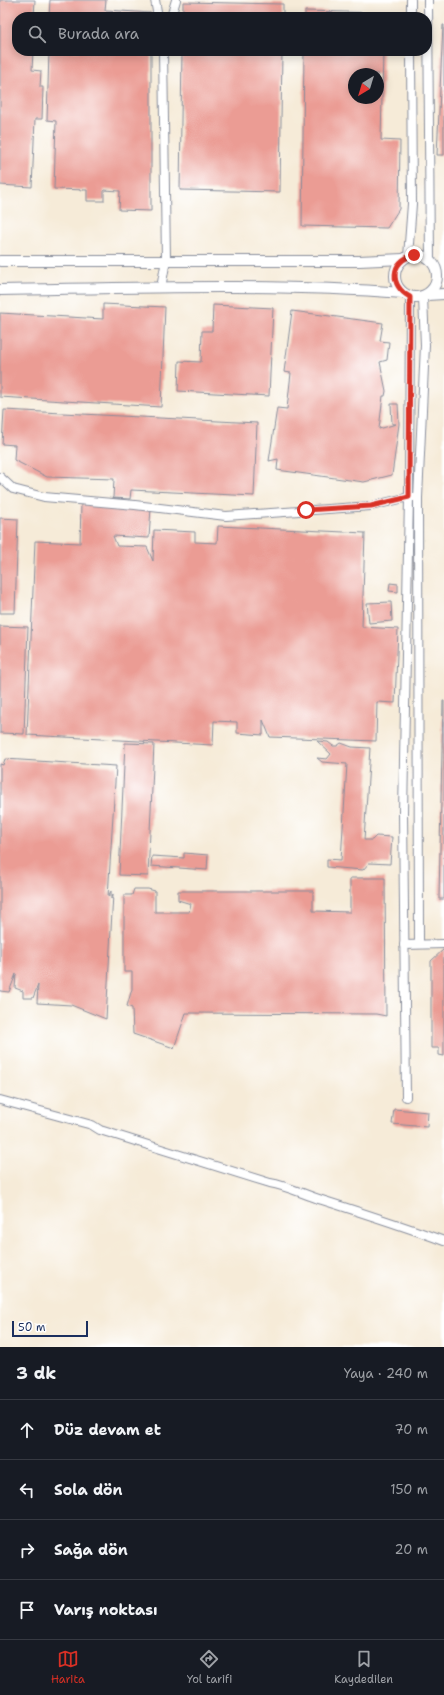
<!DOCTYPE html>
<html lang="tr">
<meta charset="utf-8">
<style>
:root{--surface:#171b24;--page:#20242c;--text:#f1f3f6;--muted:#9ea1a6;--line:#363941;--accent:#d93025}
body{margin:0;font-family:"Shantell Sans",sans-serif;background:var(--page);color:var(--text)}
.compass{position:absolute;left:348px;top:68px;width:36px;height:36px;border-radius:50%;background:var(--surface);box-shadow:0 2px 10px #0003;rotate:218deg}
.scale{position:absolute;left:12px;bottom:10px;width:76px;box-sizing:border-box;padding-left:4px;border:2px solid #1b2f5e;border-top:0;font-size:11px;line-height:14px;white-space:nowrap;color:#1b2f5e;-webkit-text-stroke:3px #fff;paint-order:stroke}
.stop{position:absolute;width:12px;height:12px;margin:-9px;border:3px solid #d93025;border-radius:50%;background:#fff}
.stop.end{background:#d93025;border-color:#fff;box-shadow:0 1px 4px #0008}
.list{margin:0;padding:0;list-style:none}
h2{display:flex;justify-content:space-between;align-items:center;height:52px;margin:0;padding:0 16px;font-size:17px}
h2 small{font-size:13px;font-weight:400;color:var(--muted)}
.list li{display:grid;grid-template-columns:26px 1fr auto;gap:12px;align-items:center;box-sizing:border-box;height:60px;padding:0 16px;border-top:1px solid var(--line)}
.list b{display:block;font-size:15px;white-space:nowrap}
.list em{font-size:13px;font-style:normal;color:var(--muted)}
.icon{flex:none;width:22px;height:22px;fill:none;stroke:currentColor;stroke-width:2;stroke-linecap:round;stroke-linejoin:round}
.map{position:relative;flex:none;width:444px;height:1347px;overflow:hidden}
.search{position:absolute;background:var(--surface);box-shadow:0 2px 10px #0003;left:12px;right:12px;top:12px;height:44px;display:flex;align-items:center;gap:10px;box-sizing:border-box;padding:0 14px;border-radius:16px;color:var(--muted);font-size:15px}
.sheet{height:292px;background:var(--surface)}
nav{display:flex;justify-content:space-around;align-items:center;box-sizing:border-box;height:56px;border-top:1px solid var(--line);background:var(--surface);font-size:11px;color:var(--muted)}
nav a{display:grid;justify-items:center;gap:2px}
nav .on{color:var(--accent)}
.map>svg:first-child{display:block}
.building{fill:#eb9c94;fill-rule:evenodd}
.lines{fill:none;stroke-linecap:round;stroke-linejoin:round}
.minor-casing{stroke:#888d9b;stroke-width:10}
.tertiary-casing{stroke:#888d9b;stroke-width:12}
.minor{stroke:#fff;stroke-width:8}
.tertiary{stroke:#fff;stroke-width:10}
.route{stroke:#d93025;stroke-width:5}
</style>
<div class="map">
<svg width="444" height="1347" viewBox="0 0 444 1347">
<rect width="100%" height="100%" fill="#fff"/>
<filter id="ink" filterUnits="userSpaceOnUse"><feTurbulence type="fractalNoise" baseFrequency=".025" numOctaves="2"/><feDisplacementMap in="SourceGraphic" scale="8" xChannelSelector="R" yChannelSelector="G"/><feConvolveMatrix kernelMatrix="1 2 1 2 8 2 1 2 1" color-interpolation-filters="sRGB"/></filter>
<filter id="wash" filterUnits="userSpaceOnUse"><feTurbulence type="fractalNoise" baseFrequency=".012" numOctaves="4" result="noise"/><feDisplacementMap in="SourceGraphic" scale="16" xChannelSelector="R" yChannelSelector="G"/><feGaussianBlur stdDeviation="0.9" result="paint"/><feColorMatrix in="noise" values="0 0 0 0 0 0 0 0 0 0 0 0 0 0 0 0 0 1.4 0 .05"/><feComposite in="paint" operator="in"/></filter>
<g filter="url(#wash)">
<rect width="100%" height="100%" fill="#f6ebd8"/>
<g id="blocks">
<!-- building -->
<g class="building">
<path d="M0,0H35L34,17H17V51H33L32,70L41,71L40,87H43L42,119H35L32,187L0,185Z"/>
<path d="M50,0H106L105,10L151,13V17H49Z"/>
<path d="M183,2L283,4V17H183Z"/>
<path d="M305,11L383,13V17H305Z"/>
<path d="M443,25H444V155H437Z"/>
<path d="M49,51H151V211L119,210L120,191L104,190V201H87V190L54,189L56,121L47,120Z"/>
<path d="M182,51H282L280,192L180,190Z"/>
<path d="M304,51H383L381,140L400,141L399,209L387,228L302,226ZM354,74H378V98H354Z"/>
<path d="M103,304L165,307L161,407L0,397V313L103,319Z"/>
<path d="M213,305L273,308L269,396L178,391L179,361L201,362L202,331H212Z"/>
<path d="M292,311L383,323L380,341L389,342L387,360L380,362L386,391L385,396H383L379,429L396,424H392L391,404H398L399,424L392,475L364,482L277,470L278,459L269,461L277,408L287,409L291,373L284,372Z"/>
<path d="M4,410L257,423L254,496L131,490L130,499L113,498L114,479L47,477L14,460L15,445L2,444Z"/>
<path d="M81,504L151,508L149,538L113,536L117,546L147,547L153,561L154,530L195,532V542L217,543L218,526L365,533L362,627L398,629L395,703L377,702L376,741L270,737L263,720V735L237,733V722L214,721L213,745L27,735L35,541L80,543Z"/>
<path d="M0,518L18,519L15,613H0Z"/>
<path d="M390,583L398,584V592L389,591Z"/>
<path d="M391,602L392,621L369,623L367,603Z"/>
<path d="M0,626L28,627L24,734L0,733Z"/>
<path d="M443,701H444V899H439Z"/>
<path d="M317,741L328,742L333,746H337L341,743L352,747L370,748L364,840H372L376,836L392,837L390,864L369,863L363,870L327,867V859L341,860L347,764L322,762L317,758L327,759L331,754Z"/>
<path d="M125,743L154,744L148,876L119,875Z"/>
<path d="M5,759L116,766L108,897L111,891V899L113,894L106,1019L71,1005L37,1003L38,985L33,998H23V991L15,988L16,974L9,992L0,991V764L3,765Z"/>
<path d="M184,853L208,855L207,870L151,866L152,856L184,858Z"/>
<path d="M350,878H385L386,1016L376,1014L186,1013L174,1048L133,1034L132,1008L127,1006L132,989V972H124V895H132L134,889H148L155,891V912H189L191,904L178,900V891H313V911L350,912Z"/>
<path d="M444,949V1056L439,1055V1048H431V961Z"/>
<path d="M394,1109L428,1112L427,1127L392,1124Z"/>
</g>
</g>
</g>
<g filter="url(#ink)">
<use href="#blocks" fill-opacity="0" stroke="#888d9b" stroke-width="1"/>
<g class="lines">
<!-- minor casing -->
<g class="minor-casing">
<g id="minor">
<path d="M155,0L158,17"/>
<path d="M411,0V17"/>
<path d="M428,0L430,261"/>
<path d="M171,17L176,0"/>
<path d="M408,257L412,204L411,51"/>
<path d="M161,288L166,260L163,51"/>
<path d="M0,477L13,489L44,497L135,505L226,516L371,506L409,497H414"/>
<path d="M419,944L418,498L425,345L423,297"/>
<path d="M404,945L444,944"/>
<path d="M406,1097L403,813L409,497L410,297"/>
<path d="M0,1100L92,1125L100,1130L270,1183C288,1186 305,1195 322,1200C363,1213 404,1226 444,1241"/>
</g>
</g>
<!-- tertiary casing -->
<g class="tertiary-casing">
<g id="tertiary">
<circle cx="416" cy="276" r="21"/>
<path d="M0,261H359L403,259"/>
<path d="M0,290C134,288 269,283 403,293"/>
<path d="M427,295L444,294"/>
</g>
</g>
<!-- minor -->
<use href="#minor" class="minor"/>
<!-- tertiary -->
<use href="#tertiary" class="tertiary"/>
</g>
</g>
<g class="lines" filter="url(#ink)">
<!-- route -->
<path class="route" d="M306,510L371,506L409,497L410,297C389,286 390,261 414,255"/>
</g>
</svg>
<svg class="compass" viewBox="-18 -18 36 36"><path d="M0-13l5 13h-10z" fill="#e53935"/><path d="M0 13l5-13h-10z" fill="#9ea1a6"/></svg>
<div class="scale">50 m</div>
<div class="stop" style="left:306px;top:510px"></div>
<div class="stop end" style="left:414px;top:255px"></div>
<div class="search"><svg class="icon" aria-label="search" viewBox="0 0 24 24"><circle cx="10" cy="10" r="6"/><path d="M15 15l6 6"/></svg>Burada ara</div>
</div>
<section class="sheet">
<h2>3 dk<small>Yaya · 240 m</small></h2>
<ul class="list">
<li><svg class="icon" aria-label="ahead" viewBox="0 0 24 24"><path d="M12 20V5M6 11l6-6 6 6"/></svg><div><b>Düz devam et</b></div><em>70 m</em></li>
<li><svg class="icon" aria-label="left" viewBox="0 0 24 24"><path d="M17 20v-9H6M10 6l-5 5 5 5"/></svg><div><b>Sola dön</b></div><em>150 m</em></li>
<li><svg class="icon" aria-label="right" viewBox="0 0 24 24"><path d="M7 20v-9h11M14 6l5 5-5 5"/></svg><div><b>Sağa dön</b></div><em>20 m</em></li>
<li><svg class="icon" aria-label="arrive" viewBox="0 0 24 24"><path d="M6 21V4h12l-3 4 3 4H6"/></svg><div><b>Varış noktası</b></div></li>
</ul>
</section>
<nav>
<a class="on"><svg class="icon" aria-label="map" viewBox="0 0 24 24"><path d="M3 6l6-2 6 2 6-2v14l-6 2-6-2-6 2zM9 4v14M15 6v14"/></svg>Harita</a>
<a><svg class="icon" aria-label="directions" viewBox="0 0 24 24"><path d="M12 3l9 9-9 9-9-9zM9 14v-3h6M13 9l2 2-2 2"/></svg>Yol tarifi</a>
<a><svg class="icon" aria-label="saved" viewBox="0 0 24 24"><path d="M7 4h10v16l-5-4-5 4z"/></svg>Kaydedilen</a>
</nav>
